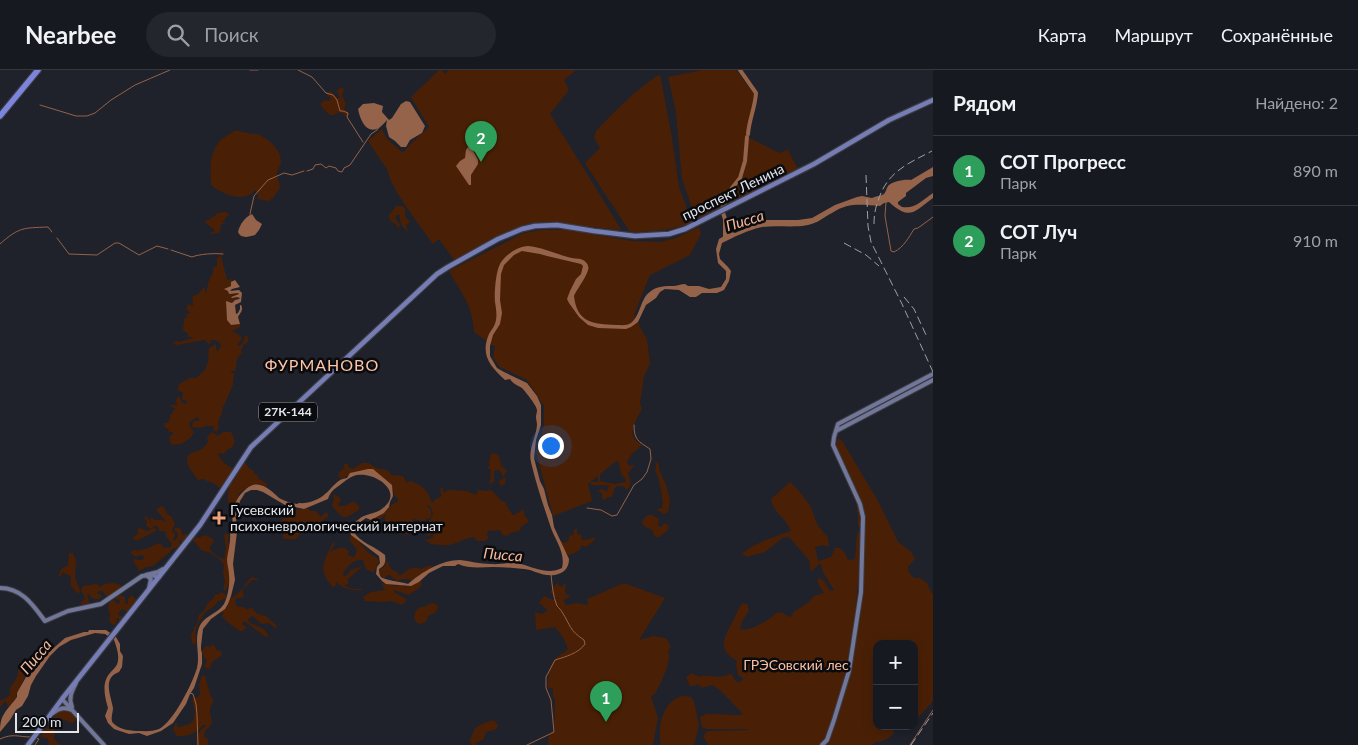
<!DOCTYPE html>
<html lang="ru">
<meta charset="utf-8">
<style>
:root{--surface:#171920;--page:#24262d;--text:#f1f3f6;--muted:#9ea0a5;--line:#36383e;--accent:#f0a278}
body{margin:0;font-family:Lato,sans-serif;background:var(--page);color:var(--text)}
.controls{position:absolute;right:15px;bottom:15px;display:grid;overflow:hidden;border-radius:10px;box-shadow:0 2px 12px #0003}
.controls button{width:45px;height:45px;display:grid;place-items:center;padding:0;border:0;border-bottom:1px solid var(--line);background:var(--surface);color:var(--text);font:25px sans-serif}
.scale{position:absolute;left:15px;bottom:12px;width:64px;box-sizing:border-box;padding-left:5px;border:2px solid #e3e4ea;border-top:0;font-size:14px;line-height:18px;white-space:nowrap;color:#e3e4ea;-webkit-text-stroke:4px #0a0b0f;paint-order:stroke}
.you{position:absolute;left:550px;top:375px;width:18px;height:18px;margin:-12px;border:4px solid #fff;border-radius:50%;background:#1a73e8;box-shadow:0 0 0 8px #1a73e833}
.badge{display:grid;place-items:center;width:32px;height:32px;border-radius:50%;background:var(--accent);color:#fff;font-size:16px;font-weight:700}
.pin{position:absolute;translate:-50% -41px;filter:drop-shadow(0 1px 2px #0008)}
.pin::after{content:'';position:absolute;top:26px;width:18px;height:15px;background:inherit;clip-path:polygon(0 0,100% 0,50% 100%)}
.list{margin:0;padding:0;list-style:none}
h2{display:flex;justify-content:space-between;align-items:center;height:65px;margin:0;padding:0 20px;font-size:21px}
h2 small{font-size:16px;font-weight:400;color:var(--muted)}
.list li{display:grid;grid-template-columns:32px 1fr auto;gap:15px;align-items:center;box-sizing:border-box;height:70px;padding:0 20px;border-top:1px solid var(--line)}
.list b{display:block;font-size:19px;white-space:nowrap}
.list p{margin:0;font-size:16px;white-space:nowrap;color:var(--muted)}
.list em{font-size:16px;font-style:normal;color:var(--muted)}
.icon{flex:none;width:28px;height:28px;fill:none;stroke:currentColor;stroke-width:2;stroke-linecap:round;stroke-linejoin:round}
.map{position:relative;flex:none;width:933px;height:675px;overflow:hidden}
header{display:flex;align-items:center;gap:30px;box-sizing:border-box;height:70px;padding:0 25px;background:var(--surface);border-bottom:1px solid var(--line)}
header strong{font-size:24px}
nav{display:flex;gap:28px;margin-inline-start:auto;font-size:18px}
.search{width:350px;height:45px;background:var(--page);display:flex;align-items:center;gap:12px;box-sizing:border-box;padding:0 18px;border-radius:28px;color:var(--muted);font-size:19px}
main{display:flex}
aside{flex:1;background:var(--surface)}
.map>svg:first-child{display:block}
.green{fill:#492006;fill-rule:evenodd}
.water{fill:#946349}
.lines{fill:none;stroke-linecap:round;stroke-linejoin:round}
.stream{stroke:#946349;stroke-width:1}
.river{stroke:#946349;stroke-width:4}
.secondary-casing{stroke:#393b42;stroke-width:6}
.primary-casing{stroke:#393b42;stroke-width:7}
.highway-casing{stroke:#393b42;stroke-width:8}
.secondary{stroke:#727698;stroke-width:4}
.primary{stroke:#767db5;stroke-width:4.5}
.highway{stroke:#7c85db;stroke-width:5.5}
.rail{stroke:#9fa0a7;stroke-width:1;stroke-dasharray:8 4;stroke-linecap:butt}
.poi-dot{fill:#f0a278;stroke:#0a0b0f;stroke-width:2}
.labels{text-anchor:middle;stroke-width:5;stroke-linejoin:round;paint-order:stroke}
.shield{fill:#0a0b0f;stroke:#a2a3a8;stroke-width:1}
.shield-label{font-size:12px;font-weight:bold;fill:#e3e4ea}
.street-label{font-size:14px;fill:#e3e4ea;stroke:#0a0b0f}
.poi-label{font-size:14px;fill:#e3e4ea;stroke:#0a0b0f;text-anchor:start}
.park-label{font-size:14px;fill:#fcbf9f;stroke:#0a0b0f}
.water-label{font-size:15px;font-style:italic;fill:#f7ba9a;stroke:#0a0b0f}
.quarter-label{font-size:16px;letter-spacing:1px;fill:#ffc4a5;stroke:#0a0b0f}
</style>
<header>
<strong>Nearbee</strong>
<div class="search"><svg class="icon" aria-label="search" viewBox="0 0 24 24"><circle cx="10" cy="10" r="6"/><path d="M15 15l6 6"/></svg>Поиск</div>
<nav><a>Карта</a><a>Маршрут</a><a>Сохранённые</a></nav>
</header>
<main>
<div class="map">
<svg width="933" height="675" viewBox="0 0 933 675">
<rect width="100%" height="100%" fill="#1f212b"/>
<!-- green -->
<g class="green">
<path d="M439,0H442L445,4L449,0H576L564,10L569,20L550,44L621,159L619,160L559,153L540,152L526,154L499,166L454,190L439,169L433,174C422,158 390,118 388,101L368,71L382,59L387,69L403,83C410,73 420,66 429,57L411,27Z"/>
<path d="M702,0H736L754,24L746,66L779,83L788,80L798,99L696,150L682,109L676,42L668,7Z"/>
<path d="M660,4L672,68L679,117L691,150V154C671,160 651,162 630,162L585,93L600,78L594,68L596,61C616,40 635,20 660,4Z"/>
<path d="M340,17L344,19L342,26L346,33L344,39L349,43V45L346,46L340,42L333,45H330L321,36V33L325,30L329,31L331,29L325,22H332L337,28H340V27L337,21Z"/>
<path d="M236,60C244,63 247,63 255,64C266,65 281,80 281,91C281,95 278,98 277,102C276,107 280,112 280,118L273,128L268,131L258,129V124L255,120C246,134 221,124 211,115V112L210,109L211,107C209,94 212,78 222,69C225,66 232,63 236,60Z"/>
<path d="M396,136H402L405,138V147L410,151L409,153L406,155L408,160L407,161L402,156L400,150V145H397L395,148L400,155L399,158H398L396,154C392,152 388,150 389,145Z"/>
<path d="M225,142L228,143L229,146L225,147V150L222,151L225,154H221L220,161L218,163L210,164V163L215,161C212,157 206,155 205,151L210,149L218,143Z"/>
<path d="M699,157L701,164L690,185L650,205L634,245L647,270L650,294L644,306L640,333L642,339C638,347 628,361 635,370C637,372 640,373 642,375L631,385L627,392L629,396L634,395H635L628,403C630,409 633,416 626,420L624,416H617L614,419L612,427H608L604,430L602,428V424L598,421L601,419L607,421L609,416C603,414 595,417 590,414L592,412H598V406L588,414L592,431L553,446L536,382L544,355V336L527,310L500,297L493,288L495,277L474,262C473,236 461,222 449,201L524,163L541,160H567L632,171L661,172L676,168ZM618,390L621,404L625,408L626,412L615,414L600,411V404Z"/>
<path d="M222,179L223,181L221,186L227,210L233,209L232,212L231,216L225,218V220L229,221L228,223L229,224L233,222L239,223V224L237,226L232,225L231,227H238L240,228L235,229L231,233L226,231L227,249L230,255L240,254L241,255L239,258L232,261L241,266V270L237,275L238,276C244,275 243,269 246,265L248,267V272L244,274L241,280L242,284C234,288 238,294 235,301H230L234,304L233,315L224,335L222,339V343L218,352L219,357L217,361H213L214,356H207L199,358L192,357L193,351H199V348L197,347C187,353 188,354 194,362C191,368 186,372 180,374C178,374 175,374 173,375L171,374L169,367L173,364V362H169L168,359L165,358L164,353H168L170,347V345L173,343V340L176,339L170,336V335H177L176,330L178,326L180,328L182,333L187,334L186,330H182L183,323L178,320L179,314L190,308H196L205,300L208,292L209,278L216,274V280L218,281L221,276L220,273L216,270H211L210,275L205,270L176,275L173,272L176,271L179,272L193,268L192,267H188V264L183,260L184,249L187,247L186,244L191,243L186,239L188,234L192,236L193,235L192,227L198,224L204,217L206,223L205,230L208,213L213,202V198L217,196V188L220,186Z"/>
<path d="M212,362L218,366L223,362H231L235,371L232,378L228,379L224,384L219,383L218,384L221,390L228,396L234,399L222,417H218C212,410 208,413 204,409L198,410C193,402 184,395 188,385C196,380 204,381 208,371L207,367Z"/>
<path d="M838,368L842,371L878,431L898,472L911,482L915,489L908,497L909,503L914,508H920L926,512L933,525V631L916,650L914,654V574H877V656H889L888,658L893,660L894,663C889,668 882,673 875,672L873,675H824L836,654L851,601L863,512L864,458L858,456V446L855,427L835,381Z"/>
<path d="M494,383L499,386L501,396L507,400L504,405L506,412L502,416L498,412L504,408L501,402L499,400L494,401V411L491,414L489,413L491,409L490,405L491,400L488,398V397L490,396L489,391L491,384Z"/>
<path d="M656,391L659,395V399L667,417V421L670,428L669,439L667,443L664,444L657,440V439L662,438L663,435L661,419L660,417L658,406L655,401L656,396L655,393Z"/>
<path d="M245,393L250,399L254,401V404L258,405V408L266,413L267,417H261L252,415C235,424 240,423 233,439L229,440L228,427L229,416L235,409L242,394Z"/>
<path d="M362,393H369L376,398L387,400L393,406L396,405L403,406L407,413L410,411C423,415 428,421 432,433L436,429L442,426L440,422L441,417L443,419L444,423L448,420L467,421L476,425L478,420L487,421L491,420L497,426L500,430L505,432L508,438L513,445L520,442L522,439L524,441V445L529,451L527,453L522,456L519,461L510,463L507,466L503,465L499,460L495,461L490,460L487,462L488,468L485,471H477L474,467C466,468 461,471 453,474C446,476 439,475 431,474L429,472L425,471L426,470L432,468L434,465L433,464L428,466C415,454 442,450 429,435L427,436L431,440V447L423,451L414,449L413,451L414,455L412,457L408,456L410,460L407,463L411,465L395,463L389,459L385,450V445L380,449L376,456L370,455L368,452C373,448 380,447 384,442L385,443L389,437L398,431V429L394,425L393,419L379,407L355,402L341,409L338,406L339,402L344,399V394H348L349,398L353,399Z"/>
<path d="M790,412L794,415L810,435L818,456L828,467L829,477L823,475L815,477L818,491L831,487L835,478H840L845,483L848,490L855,489L857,463L860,462C860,517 853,572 840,625C836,640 831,663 821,675H709L703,667L706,662L709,661L748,660L749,659H706L702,657L700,647L707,644L741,645L743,644L720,620L712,615L702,618L698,614L694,616H690L686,607L692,603L699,607C708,604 714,608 723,606C726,606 729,604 732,604L734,609L738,613L743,610V608L738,605L736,594L737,591C716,579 724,568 733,551C736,545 738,539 742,533L747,534L749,541L742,551L740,559C750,562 771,549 778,542L782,543L790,547L793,545L792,543L809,532L814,526L824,523L819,516L817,510L820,508L824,511L830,521L834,520L824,504L820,493L811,502L809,490L789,467L782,468L765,482L747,487L742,484C753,473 776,466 791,461C785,447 774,444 771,429Z"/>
<path d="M333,424C337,425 340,427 341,431L338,434L339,436H345L354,431L359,436V440L347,447H342L332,436L334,429Z"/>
<path d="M161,436L164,437L167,444L172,447L173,451L175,454L172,460L175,465L173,470H176L178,466V463L174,460L176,457L181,459L182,465L187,464L188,467L183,472L179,470V471L180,475L176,478L171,479L170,482L153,496L146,497L139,501L133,490L134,489L140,490L145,489L142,485L136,487L133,485L131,483L132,480C142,482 151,476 160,473L164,478L168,477L170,478L172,474L166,466L165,461H159V458L155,455L152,458L156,459V461L138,470H135L133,469L134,466L138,464V459L141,458L146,461L152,459L146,456L147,451L144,448L146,446L151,452L150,447L155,450H162L167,452L156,440Z"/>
<path d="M284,437L289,441L308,438L310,441H316L321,447L326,442L328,444V447L323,450L319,456L316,458H311L303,460L302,464H300L296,469H284L283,467V463L279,460C278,453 283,448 287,444L282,440Z"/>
<path d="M649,445H652L659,449L658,454L660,457H662L664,453L667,454L669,457L667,461L659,467H655L652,460L644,456L642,452L645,447Z"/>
<path d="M577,458V464L581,465L582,470L590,469L594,467L595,470L586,477L581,475L580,480C576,481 572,485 569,485L566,484L561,472L562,471L565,473L569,470V466L574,464V460Z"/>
<path d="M226,463L229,465L228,471L230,475C230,486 233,513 225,521L223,519L225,512L223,501L224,497L223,493L217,487L209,482L202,481L197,474L193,471L195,467L199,468C205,463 210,466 214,471L210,477V480L218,487L224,489L225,488V482L226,478L224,465Z"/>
<path d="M352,464C357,469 361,474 366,480C370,485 375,485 379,491L374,502C367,502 364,497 363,490C354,489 348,495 343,503L344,506L347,505L351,500L363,496L347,510L349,511L348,514L344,515C350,520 356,519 362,519V520C352,521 343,519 336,512V515L333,517C316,499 325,490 333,472L335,474L330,482L339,478H345L349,482L348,485L352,487L355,486L357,480L349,469Z"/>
<path d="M69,483H73L76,491L75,507L80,521L78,524L71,516V507L63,502L60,507L58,505L60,503L61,499L68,495Z"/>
<path d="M386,491L388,492L391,499L397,502L400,506C406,501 412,495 421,499L430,495L432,497L414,510L402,509L397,511L390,505H388L384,508L380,505L379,500L384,497Z"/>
<path d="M252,507L258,509V510H252L242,520L244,526L242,528H236C235,532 235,534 238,537H244L247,539L252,538L256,543L267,547L277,556L275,558L269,553L261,554L253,546L249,548L248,550L250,553L259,557L264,559L268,564L267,568L244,551L242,554L245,556L246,558L242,561H240C233,556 227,553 222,546L224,543L221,542L228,536L227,534C231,527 237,525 241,520C245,516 247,511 252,507Z"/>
<path d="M385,511L390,512L391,515L397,516L399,514H402L404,517L420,511L422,513L420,517L409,525L394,520V522L406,529L405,533L402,535L391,531L382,532L365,531L363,527L371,522L384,520L385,519L382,515Z"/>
<path d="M114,513L121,515V519L108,528L106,526L103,521H98L97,523L101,525L102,527L98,529H93L89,524H87L90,536L80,537L82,531L85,529L84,525L81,521L83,516L96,514L101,517L104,514Z"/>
<path d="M557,513L561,517L566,513L565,522L570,527L563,530L566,535L577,533L588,535L587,529L624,513L665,528L639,570L653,566L666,568L671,577L668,581C672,593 660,614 655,624L651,626L658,648L653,675H548L549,665L554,662L555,630L553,626V619L548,617C548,606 549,594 558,586C562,583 565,583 568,579L564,569L555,557L536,560L535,542L542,544L548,540L539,533L544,526L553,530L556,528L550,522Z"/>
<path d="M221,522L226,525L227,528L217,532C215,538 207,539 203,545C201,547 195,561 195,563C196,568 197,570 195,575L192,572L191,564L194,560V557L196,556C197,552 199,551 198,546L204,541L208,533L214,528L215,525L219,524Z"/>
<path d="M119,525L125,527V533L126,534L128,533V529L131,525L137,530V531L129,542L122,539L119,542L118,545L125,547L119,553V548H117L116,554L113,555L109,551L110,545L108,537L110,532L114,530L117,534L120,533V530L115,529Z"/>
<path d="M435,533L438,537L436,542L428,546L426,552L420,554L416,552L414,547C415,541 419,535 426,537L428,534Z"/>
<path d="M212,575L215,576L216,580L221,581L222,585L212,592L210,598L207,599L204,596L207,590L204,587L202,581L205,578L206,576L210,577Z"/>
<path d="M21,599L25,607L21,615V621L16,623L17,628L13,631L14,634L8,637L7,633L5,631L0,637V631L6,628L10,625V618L13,614L18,605V600Z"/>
<path d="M202,605L205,606L210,624L213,630C213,634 210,636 210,639C210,643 211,648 212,652L210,656L205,661L204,667L208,669V675H197C195,666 199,661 206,656V655H203C197,663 187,667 177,666L173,660L175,653L177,654V656L179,657C181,656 184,656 187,655C198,652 195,639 192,630L193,628L198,627L200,624L199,615Z"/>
<path d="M681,626L691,627L694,632L699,655L694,675H661C657,656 662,634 681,626Z"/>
<path d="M60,640C67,640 75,642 76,650L72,653L62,649L53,656L55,660L54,669L60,675H49L48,669L43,667L40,668L44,660L51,656L50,654L51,651Z"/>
<path d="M494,650L498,655C497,662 491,660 486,662L483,670L476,673L475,675H471L470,670L475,658L484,653Z"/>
</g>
<!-- water -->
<g class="water">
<path d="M406,31L410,32L425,56L422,63L410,70L406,77H401L395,71L389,67L386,56L387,50C373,68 362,59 358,39L363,34L374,33L383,36L382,42L389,50L392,48L401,34Z"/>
<path d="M468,77H471L478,90V94L471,105V115H469L456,96L460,91L465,88L466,80Z"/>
<path d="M933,97V106L926,108L906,123V126L898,132V134L902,137C916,139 922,130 933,123V128C914,142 910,151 889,132L884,133L880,136C862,135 849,132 832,143C824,147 818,153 808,155C793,158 777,155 762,157C748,160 734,167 722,173L719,184L720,189L728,197L731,201L729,211L724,220L717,223H702L696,227H690L679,220L665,219L660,222L656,228L646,235L638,252L631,257L626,259L598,258L588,255L579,247L569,233L567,229L570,221L576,209L581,204L583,196L581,194L547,186L540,184L522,181L514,185L504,195L501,204L500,230L502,243L500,254L493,265L490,276V286L497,298L504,302L527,313L537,326L541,335V355L536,370L534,388L540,411L544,419L548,435L552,445L554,457L569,489C569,498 564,503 555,505C542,507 535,500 524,499C514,498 503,497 493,497C482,497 469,499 458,494L455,496H443L429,503L419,512L411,516L386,514L382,511L376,504L377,497L380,493L379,486L351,465L350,459L351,454C357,452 359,448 364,446C371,443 377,443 383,438C404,422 376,402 357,405C351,406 345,411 340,415C334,419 330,422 328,429L304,439L285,435L263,422L257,420H251L245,423L240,431L236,447L237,462L233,494L235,510L231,526L228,534L225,539L211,549L203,559L201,576V580L202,583V594L194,618L190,624L186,634L173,653L161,661L147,666L139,663L129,664L114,659L108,653L105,646L108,638C105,627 101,613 110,603C113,599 118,596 118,590C119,584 116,575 114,570L105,564L95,563L71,570L59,577L50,586L36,606L31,615L28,626L22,636L16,640L10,650L0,662C0,643 7,641 17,627V623L26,607L33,602L47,584L65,568L84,562H88L89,560H106L116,567L120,574V581L123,586L122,597L119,602C102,608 111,626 113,638C113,643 110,649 113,653C120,660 128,660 136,661C144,661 152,662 159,659C174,651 192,614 197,598C200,586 195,573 198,561C202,545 216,546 224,534C228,527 230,513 229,505C229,500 227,495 227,489C228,481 231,472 230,463L232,461C233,443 231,432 246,419C254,412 262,414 270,420C273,422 276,425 279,428C284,431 291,433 297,434L299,433C307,434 319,430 325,424C333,418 336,409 347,408L350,403L368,399H373L392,415L393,426L390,432L389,437L384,443L371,450L366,448L355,456L353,461C360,473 375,476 385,485C386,492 385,496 379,499C379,501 379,505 381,507C384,510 402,512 408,514C422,502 441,490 460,490C470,491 480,494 491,494C500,495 512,491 521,494C535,498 549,505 562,498C566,482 554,469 550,455C543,434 536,414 531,392C528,379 536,368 537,355C537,352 536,350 536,347C536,344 537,343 537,340C537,336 525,321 522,318C517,315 513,314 510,309L505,310C490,296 480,285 489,264C492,259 495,256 496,250C497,244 496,238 495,232C494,223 496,201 500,194C505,185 518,176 528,176C542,177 558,185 572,188C576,189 580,188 583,190C585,191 588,194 588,196C591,201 577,219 574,226C577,253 593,254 616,255C621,255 627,256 631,253C641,245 640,228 651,221C658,216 665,216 673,216C677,216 681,214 685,214L688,216H699L709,219L721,217L726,209V201L718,193L716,179L719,169L731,162L735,163L766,150H798L812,148L835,135L857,127L862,126L872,128C876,126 881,126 884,124C886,122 886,119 888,116C891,112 904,109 911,110Z"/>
<path d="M252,144L256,150L262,154L259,160L255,165C248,167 241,169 238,162C240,154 245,147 252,144Z"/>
<path d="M235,210L240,217L232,219L230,221L239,220L242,223L241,232L235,235L236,244L238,243L240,239V235H241C244,240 240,243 238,247L240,254L231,255L227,250L226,231L232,233L235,230L239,229L240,228L237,227L232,228L231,227L239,224L238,223L229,224L228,221L224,219L231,216V212Z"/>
</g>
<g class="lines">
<!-- stream -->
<g class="stream">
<path d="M250,0H258"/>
<path d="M298,0L312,7L326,23L333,25L337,30L340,41H343L348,43L347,47L363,72"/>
<path d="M40,35L76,46H87L95,43L111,30L135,15L170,0"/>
<path d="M307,101L313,99L315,95L321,94L326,98L329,96L336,98L338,101L342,102L344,98L350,95L371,64L377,60L380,56"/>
<path d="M886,132L885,146L891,181L894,182C904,177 909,167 914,159L918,158L933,147"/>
<path d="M250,144L254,126L268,110L284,103L292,105L304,101"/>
<path d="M57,168L69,184L97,185L115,173H119L139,185L157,176L168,179"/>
<path d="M0,174C19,157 23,158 48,157L52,162"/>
<path d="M171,180L192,187C199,184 215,183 223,184"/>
<path d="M587,438L601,440L612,446L617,445L634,415L642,409L647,402L651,389L650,379C638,371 634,370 634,355"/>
<path d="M190,623L193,624L196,634L197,645L198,675"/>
<path d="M0,669C13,663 18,667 31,667"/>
<path d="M35,675L39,669L35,668"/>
<path d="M527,675L554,662L551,630L546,618V607L555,590C565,587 579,583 585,574L584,570C569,560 571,556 562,542C561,540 559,538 557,536C553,527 552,514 551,504"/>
<path d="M910,675L933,640"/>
</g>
<!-- river -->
<g class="river">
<path d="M740,0L756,23C755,38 749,50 748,64"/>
<path d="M722,138L732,118L740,108L745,91L747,67"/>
<path d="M723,143L725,149V167"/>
</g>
<!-- secondary casing -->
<g class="secondary-casing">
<g id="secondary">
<path d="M836,361L933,310"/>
<path d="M0,518C22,518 33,535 45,551L68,541L101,534L142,506L151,505L159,507"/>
<path d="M149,518L151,509L146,505L158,502L163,499"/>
<path d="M62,629L104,675"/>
<path d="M72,637C68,628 72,621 76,613"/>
<path d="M53,643C59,638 64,637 72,640"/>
<path d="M822,675L827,670L834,650L849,601L861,522L863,447L860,434L833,375L834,367L838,354L933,304"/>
</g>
</g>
<!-- primary casing -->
<g class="primary-casing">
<path id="primary" d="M28,675L62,629L200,455L251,377L437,204L448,197L498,169L522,159L535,156L557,155L594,161L635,166L669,164L685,159L814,94L889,50L933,30"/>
</g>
<!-- highway casing -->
<g class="highway-casing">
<path id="highway" d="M0,46L38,0"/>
</g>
<!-- secondary -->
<use href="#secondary" class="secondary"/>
<!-- primary -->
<use href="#primary" class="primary"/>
<!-- highway -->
<use href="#highway" class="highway"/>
<!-- rail -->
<g class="rail">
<path d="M866,105L868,156L871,172L902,234L933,302"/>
<path d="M874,154C874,146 875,139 878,131C887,102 907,94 932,81"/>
<path d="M844,173L866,185L879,196"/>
<path d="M904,227L914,239L927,267"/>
<path d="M911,675L933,643"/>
</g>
</g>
<!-- markers -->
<path class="poi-dot" d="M216.5 440.5h5v5h5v5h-5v5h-5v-5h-5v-5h5z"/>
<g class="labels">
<!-- shield labels -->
<rect class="shield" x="259" y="332.5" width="58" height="19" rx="4"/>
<g class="shield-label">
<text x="288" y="346">27К-144</text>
</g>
<!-- street labels -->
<g class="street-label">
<text transform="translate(733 122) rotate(-26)" y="5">проспект Ленина</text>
</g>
<!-- poi labels -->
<g class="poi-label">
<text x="230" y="445">Гусевский<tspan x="230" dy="16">психоневрологический интернат</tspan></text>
</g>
<!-- park labels -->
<g class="park-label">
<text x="796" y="600">ГРЭСовский лес</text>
</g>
<!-- water labels -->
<g class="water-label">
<text transform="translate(745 151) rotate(-17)" y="5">Писса</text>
<text transform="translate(503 485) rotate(5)" y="5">Писса</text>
<text transform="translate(36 587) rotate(-50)" y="5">Писса</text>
</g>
<!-- quarter labels -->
<g class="quarter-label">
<text x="322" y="301">ФУРМАНОВО</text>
</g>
</g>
</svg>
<div class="controls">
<button>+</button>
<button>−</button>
</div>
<div class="scale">200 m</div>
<div class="you"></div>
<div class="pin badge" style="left:606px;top:652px;background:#2e9e5b">1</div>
<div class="pin badge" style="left:481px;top:92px;background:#2e9e5b">2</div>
</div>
<aside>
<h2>Рядом<small>Найдено: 2</small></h2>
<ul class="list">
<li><span class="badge" style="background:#2e9e5b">1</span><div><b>СОТ Прогресс</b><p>Парк</p></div><em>890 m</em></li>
<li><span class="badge" style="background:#2e9e5b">2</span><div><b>СОТ Луч</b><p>Парк</p></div><em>910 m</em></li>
</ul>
</aside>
</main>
